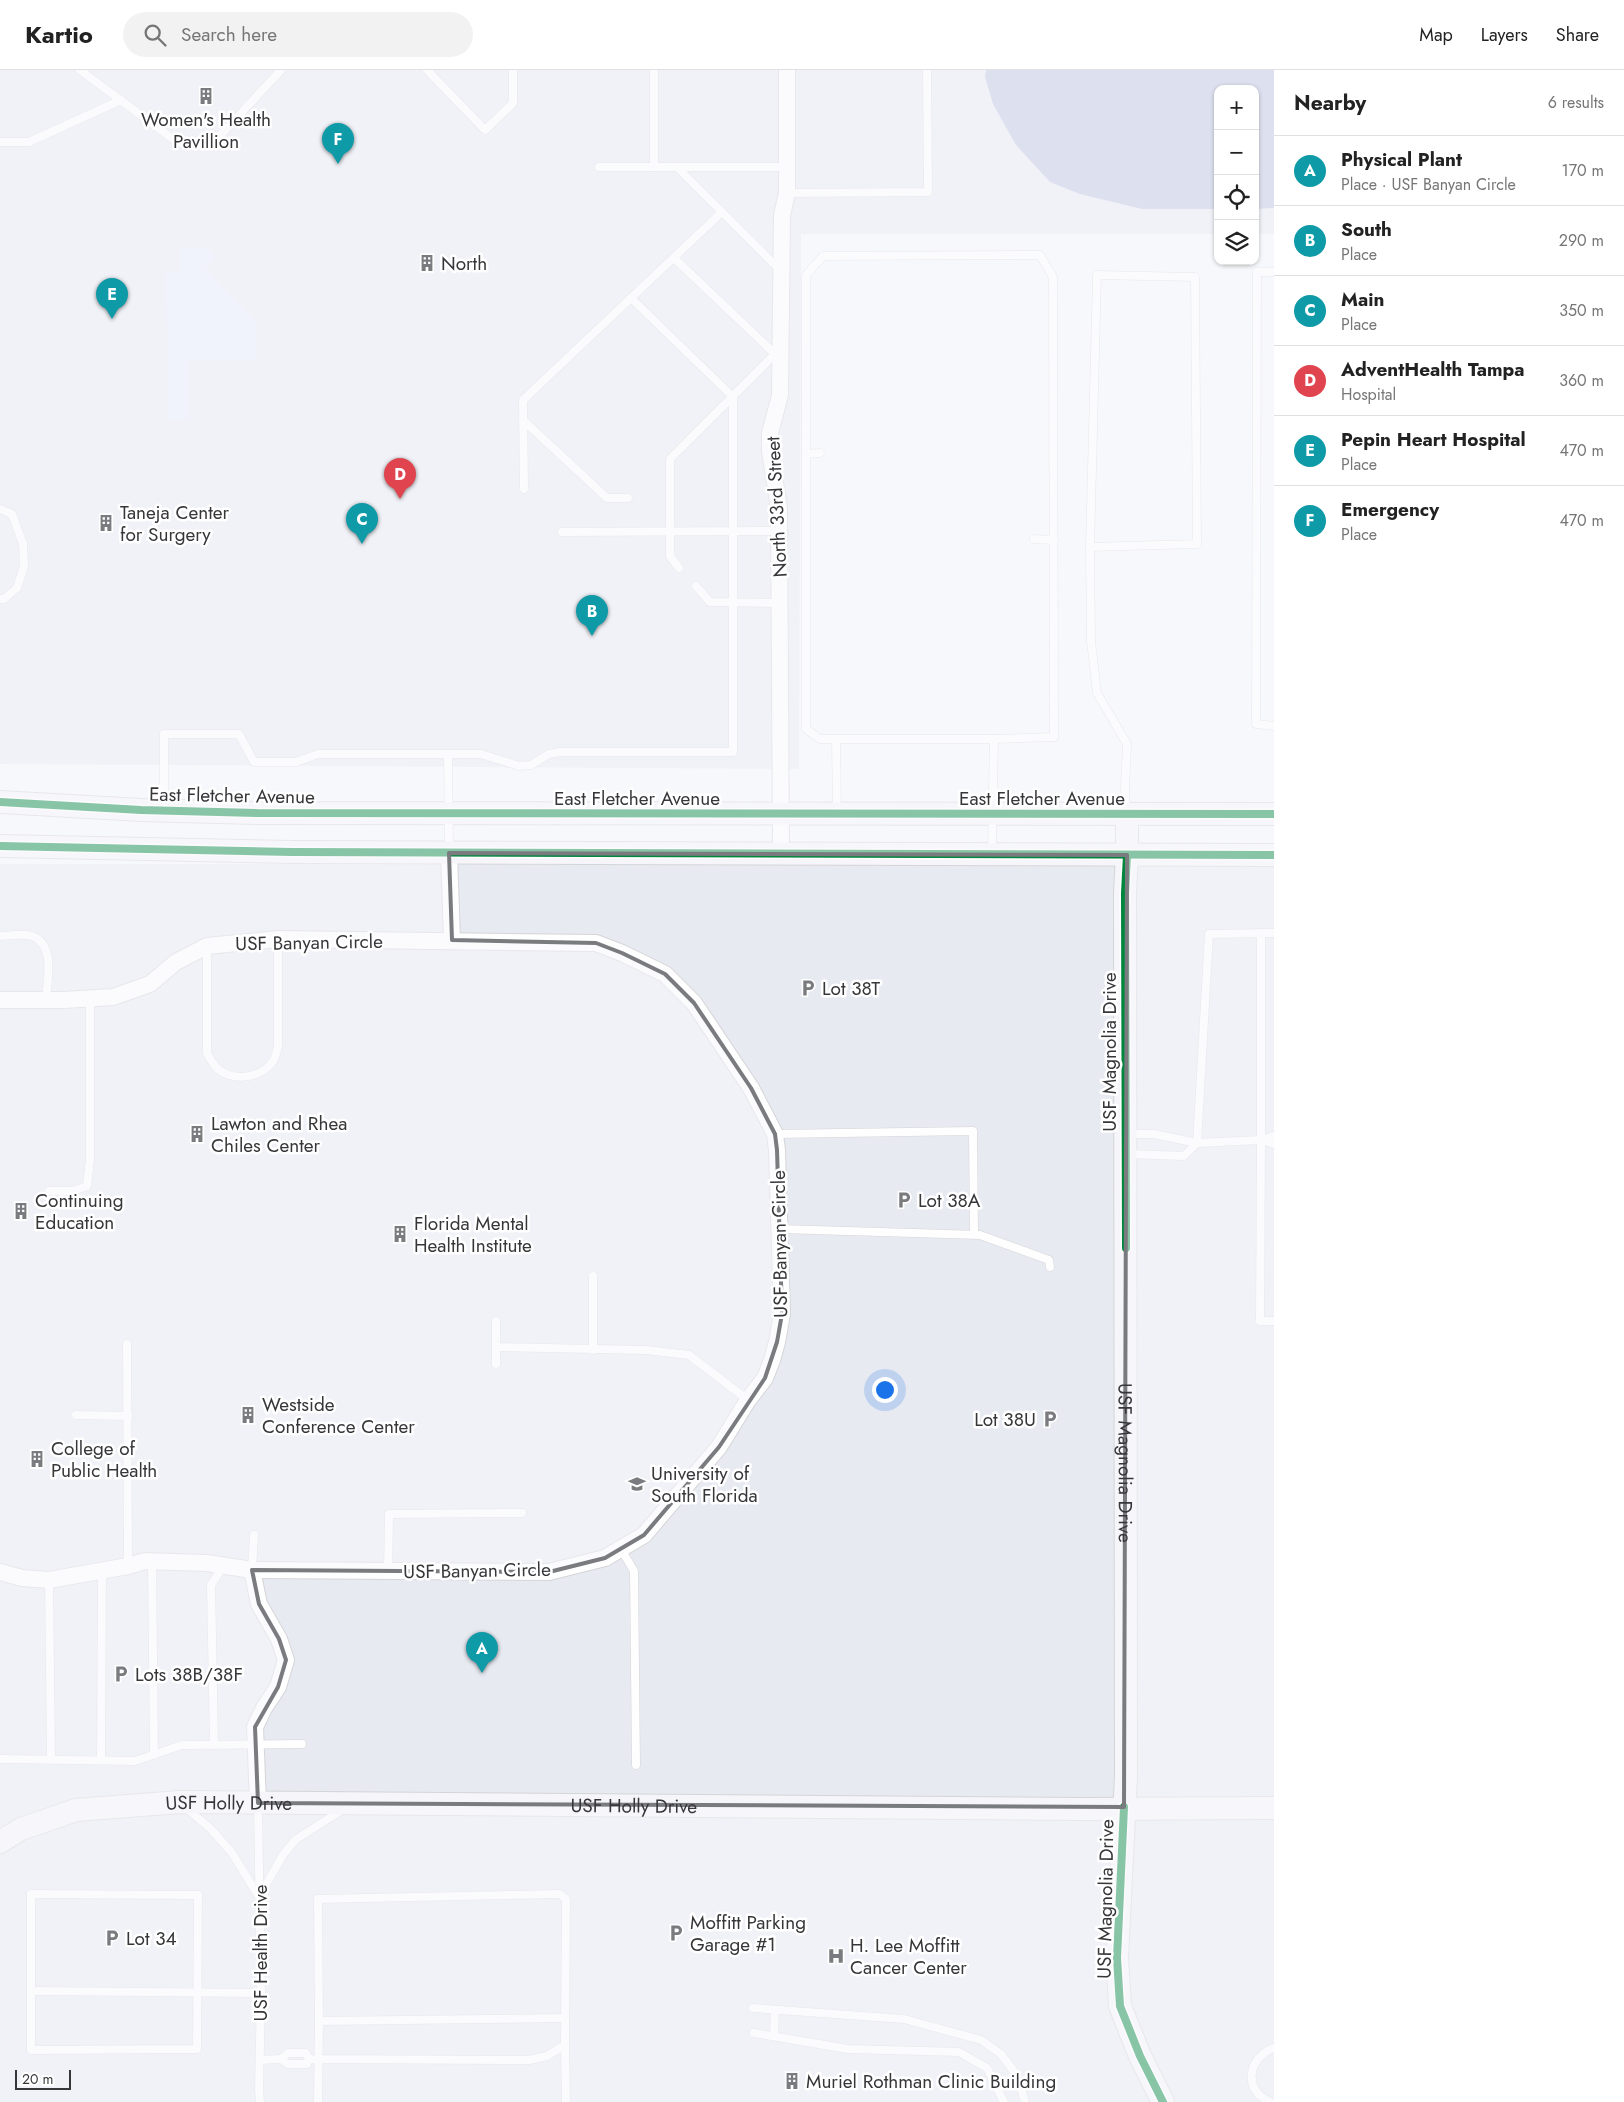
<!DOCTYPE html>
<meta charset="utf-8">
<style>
:root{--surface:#fff;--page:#f2f2f2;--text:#222;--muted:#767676;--line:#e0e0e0;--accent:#0b8043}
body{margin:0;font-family:Jost,sans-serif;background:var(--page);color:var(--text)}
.controls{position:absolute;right:15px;top:15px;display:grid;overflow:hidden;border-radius:10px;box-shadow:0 1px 4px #0004}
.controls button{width:45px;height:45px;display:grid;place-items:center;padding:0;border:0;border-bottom:1px solid var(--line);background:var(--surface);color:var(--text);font:25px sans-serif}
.scale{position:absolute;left:15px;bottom:12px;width:56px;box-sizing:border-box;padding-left:5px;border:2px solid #37373a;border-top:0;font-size:14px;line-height:18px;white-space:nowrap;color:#37373a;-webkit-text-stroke:4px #fff;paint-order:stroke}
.you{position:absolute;left:884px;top:1319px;width:18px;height:18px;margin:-12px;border:4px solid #fff;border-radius:50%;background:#1a73e8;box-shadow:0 0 0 8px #1a73e833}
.badge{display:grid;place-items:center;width:32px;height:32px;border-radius:50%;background:var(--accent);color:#fff;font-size:16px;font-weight:700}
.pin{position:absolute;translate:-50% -41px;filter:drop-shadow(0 1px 2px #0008)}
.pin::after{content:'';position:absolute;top:26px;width:18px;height:15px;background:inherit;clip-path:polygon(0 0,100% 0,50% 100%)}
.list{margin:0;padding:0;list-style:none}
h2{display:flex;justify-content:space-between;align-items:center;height:65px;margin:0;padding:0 20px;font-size:21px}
h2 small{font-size:16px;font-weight:400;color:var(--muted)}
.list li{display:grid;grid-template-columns:32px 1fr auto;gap:15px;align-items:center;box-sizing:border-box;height:70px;padding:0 20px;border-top:1px solid var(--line)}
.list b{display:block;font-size:19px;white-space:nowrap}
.list p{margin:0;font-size:16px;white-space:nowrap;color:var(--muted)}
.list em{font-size:16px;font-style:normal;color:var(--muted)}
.icon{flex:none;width:28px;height:28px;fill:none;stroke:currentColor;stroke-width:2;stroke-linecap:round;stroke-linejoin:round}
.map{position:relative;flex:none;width:1274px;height:2032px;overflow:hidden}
header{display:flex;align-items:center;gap:30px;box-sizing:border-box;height:70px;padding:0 25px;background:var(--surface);border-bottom:1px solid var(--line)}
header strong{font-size:24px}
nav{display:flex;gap:28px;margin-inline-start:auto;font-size:18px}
.search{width:350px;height:45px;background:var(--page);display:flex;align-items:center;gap:12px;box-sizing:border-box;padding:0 18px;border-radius:28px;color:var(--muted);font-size:19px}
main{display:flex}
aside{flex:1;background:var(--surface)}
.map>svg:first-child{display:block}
.built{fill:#e8eaf2}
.green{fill:#e9edfc}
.water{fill:#bdc4de}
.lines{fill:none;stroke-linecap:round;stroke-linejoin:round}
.lane-casing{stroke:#d4d5d7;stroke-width:9}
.street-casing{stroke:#d4d5d7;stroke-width:18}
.secondary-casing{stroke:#d4d5d7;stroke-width:24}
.lane{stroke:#fefefe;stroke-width:8}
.street{stroke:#fefefe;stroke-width:16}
.secondary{stroke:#f6f6fa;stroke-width:22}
.cycleway-casing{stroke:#fff;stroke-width:11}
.cycleway{stroke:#00873e;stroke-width:8}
.marked{fill:none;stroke:#7a7b7e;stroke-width:4;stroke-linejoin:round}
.labels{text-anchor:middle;stroke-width:5;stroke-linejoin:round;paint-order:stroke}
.poi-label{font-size:19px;fill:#37373a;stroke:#fff;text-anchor:start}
.street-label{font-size:19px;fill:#37373a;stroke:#fff}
</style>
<header>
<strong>Kartio</strong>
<div class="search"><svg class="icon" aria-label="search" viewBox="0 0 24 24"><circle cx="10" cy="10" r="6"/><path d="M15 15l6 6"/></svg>Search here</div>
<nav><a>Map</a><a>Layers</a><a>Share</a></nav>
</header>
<main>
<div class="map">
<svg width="1274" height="2032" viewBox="0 0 1274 2032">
<rect width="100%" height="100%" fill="#f7f8fb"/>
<!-- built -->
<g class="built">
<path d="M0,0H1274V164H1255V19H1218V164H801L799,699L0,694Z"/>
<path d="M0,794L1274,795V2032H0Z"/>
</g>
<!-- green -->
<path class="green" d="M180,178H209L216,187L205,198L256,251V289H190L189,350H168L166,203L180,202Z"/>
<!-- water -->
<path class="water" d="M986,0H1274V138L1255,139V19H1218V139H1142L1080,124L1050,112L1016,75L993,34L985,7Z"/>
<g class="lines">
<!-- lane casing -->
<g class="lane-casing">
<g id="lane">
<path d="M80,0L177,72L195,77L215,71L281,0"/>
<path d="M427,0L485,60L513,33V0"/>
<path d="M654,0V97H787"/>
<path d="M0,72H29L121,30"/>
<path d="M599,97H654"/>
<path d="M677,97L780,200"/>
<path d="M787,123L928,122L927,0"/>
<path d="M1040,185L1053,207L1054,667L994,669H820L806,659V205L823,186Z"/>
<path d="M674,188L775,284"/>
<path d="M1274,202H1257L1256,654L1274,656"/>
<path d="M523,350L607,428H628"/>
<path d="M806,384L820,383"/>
<path d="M524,419L523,330L722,142"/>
<path d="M0,439L12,444L23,474L24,496L17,518L4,529H0"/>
<path d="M562,462L780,461"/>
<path d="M1034,469L1054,470"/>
<path d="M1090,477L1197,474L1195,207L1097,205L1090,477L1091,571L1097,623L1127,674L1125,719L1126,742"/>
<path d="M679,498L670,486V389L779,280"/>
<path d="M696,516L710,532L780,533"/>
<path d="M836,669L837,742"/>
<path d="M448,684L449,779"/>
<path d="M164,738V664H239L254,692H296L318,684H481L519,696L531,695L549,684L560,682H733V327L631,228"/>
<path d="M992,782L994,669"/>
<path d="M1261,863V1070"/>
<path d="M0,866C9,866 23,863 32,866C56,874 47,911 46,930"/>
<path d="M207,876V983C209,987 212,992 215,996C230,1013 261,1009 273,991C276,987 277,980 278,976V869"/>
<path d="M775,1064L973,1061L974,1164"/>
<path d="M1128,1064H1154L1197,1073L1261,1070L1260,1251H1274"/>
<path d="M1261,1070L1274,1074"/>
<path d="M1261,1070L1274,1066"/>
<path d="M1128,1084L1184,1086L1197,1073L1209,864L1274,863"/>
<path d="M49,1121H73L87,1116L90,1090V929"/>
<path d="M780,1159L980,1165L1049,1190L1050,1197"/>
<path d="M593,1206V1280"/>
<path d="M496,1251V1277L646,1280L689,1285L748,1330"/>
<path d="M127,1274L128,1496"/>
<path d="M496,1277V1294"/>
<path d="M76,1345L128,1346"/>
<path d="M621,1479L634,1501L636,1695"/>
<path d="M152,1491L154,1685"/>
<path d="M252,1500L254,1465"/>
<path d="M388,1501L389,1444L522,1443"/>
<path d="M49,1510L51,1689"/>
<path d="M214,1675L211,1515L223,1496"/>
<path d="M0,1689L135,1691L182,1675L302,1674"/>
<path d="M101,1690L102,1501"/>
<path d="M258,1734L261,1923L259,2020L260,2032"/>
<path d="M185,1737L211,1759L232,1783L259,1827"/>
<path d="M31,1824L198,1825L197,1979L31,1980Z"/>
<path d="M260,1825L283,1785L295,1770L342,1740"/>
<path d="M31,1921L261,1923"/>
<path d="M753,1938L904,1949L981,1970L1001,1984L1018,2007L1025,2032"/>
<path d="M754,1963L848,1979L959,1982L987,1998L1004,2032"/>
<path d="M774,1966L775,1940"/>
<path d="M565,1975L566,2032"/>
<path d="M309,1989L306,1983H288L281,1989L288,1994H307L309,1989L529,1990L547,1986L565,1975L566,1829L560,1824L318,1829L319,1951"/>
<path d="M260,1990L281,1989"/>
<path d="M318,2032L319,1951L565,1948"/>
<path d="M1270,2032C1243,2021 1247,1987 1274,1978"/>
</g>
</g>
<!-- street casing -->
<g class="street-casing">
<g id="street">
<path d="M449,783L452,870"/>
<path d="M781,783L779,438L770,381V363L780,325L782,145L787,123V0"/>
<path d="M0,930H64L113,927L150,914L176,892L207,876L278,869L596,873L622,883L665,904L694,933L751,1018L775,1064L777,1080L782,1244L777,1272L772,1290L765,1308L748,1330L719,1377L644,1465L605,1488L549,1502L252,1500L207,1493L145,1491L128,1496L49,1510L22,1508L0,1502"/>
<path d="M252,1500L259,1534L279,1569L286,1590L278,1617L264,1638L255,1657L258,1733"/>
</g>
</g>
<!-- secondary casing -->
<g class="secondary-casing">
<g id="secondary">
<path d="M0,732L141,740L257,743L1274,744"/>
<path id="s1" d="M1127,744V785L1125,823L1126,1706L1117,1888L1120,1936L1140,1986L1163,2032"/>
<path d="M0,776L293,782L1274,785"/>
<path id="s2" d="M0,1772L21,1759L76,1740L180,1732L1084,1739L1274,1738"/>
</g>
</g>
<!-- lane -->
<use href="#lane" class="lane"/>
<!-- street -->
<use href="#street" class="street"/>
<!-- secondary -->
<use href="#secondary" class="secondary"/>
<!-- cycleway casing -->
<g class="cycleway-casing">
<g id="cycleway">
<path d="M0,732L141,740L257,743L1274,744"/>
<path d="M0,776L293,782L1274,785"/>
<path d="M1126,1178L1125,823L1127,785"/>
<path d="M1124,1737L1117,1888L1120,1936L1140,1986L1163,2032"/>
</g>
</g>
<!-- cycleway -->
<use href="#cycleway" class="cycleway"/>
</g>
<!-- marked area -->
<path d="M0 0H1274V2032H0ZM449,783L1127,785L1124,1737L258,1733L255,1657L278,1617L286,1590L279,1569L259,1534L252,1500L549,1502L605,1488L644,1465L719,1377L765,1308L777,1272L782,1244L777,1080L775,1064L751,1018L694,933L665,904L622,883L596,873L452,870Z" fill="#f7f8fb" fill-opacity=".55" fill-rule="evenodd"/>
<path class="marked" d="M449,783L1127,785L1124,1737L258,1733L255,1657L278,1617L286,1590L279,1569L259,1534L252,1500L549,1502L605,1488L644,1465L719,1377L765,1308L777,1272L782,1244L777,1080L775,1064L751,1018L694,933L665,904L622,883L596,873L452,870Z"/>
<!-- icons -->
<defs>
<g id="building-bare" transform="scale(1.35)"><path d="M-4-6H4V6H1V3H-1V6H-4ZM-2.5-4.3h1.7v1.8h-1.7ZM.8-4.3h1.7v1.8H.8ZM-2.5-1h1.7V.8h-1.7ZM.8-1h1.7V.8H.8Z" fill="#7a7b7e" stroke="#fff" stroke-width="2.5" paint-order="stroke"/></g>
<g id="parking-bare" transform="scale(1.35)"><path d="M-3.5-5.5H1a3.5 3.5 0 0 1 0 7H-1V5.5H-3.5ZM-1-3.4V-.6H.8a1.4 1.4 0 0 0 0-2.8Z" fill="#7a7b7e" stroke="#fff" stroke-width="2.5" paint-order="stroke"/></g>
<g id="university-bare" transform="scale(1.35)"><path d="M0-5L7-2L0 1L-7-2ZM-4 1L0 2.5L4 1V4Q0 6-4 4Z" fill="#7a7b7e" stroke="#fff" stroke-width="2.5" paint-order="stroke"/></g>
<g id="hospital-bare" transform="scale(1.35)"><path d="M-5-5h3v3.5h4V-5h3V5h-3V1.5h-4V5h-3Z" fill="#7a7b7e" stroke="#fff" stroke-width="2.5" paint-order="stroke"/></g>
</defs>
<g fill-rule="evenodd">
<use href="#building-bare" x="206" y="26"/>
<use href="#building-bare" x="427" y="193"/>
<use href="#building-bare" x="106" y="453"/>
<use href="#parking-bare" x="808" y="918"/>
<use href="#building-bare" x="197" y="1064"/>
<use href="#parking-bare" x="904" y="1130"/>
<use href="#building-bare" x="21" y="1141"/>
<use href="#building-bare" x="400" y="1164"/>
<use href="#building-bare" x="248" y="1345"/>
<use href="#parking-bare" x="1050" y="1349"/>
<use href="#building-bare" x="37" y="1389"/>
<use href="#university-bare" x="637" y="1414"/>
<use href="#parking-bare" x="121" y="1604"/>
<use href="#parking-bare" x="676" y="1863"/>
<use href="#parking-bare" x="112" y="1868"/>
<use href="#hospital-bare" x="836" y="1886"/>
<use href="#building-bare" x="792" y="2011"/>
</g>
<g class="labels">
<!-- poi labels -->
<g class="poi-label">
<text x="206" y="56" text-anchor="middle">Women's Health<tspan x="206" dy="22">Pavillion</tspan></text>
<text x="441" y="200">North</text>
<text x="120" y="449">Taneja Center<tspan x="120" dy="22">for Surgery</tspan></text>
<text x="822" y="925">Lot 38T</text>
<text x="211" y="1060">Lawton and Rhea<tspan x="211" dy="22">Chiles Center</tspan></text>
<text x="35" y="1137">Continuing<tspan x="35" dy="22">Education</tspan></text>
<text x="918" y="1137">Lot 38A</text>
<text x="414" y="1160">Florida Mental<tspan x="414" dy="22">Health Institute</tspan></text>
<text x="262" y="1341">Westside<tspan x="262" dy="22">Conference Center</tspan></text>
<text x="1036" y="1356" text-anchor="end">Lot 38U</text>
<text x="51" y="1385">College of<tspan x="51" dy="22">Public Health</tspan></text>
<text x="651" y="1410">University of<tspan x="651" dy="22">South Florida</tspan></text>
<text x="135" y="1611">Lots 38B/38F</text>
<text x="690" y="1859">Moffitt Parking<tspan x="690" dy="22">Garage #1</tspan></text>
<text x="126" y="1875">Lot 34</text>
<text x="850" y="1882">H. Lee Moffitt<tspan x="850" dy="22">Cancer Center</tspan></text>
<text x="806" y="2018">Muriel Rothman Clinic Building</text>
</g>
<!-- street labels -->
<g class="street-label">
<text transform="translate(776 437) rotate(-93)" y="7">North 33rd Street</text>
<text transform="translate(232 725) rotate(1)" y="7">East Fletcher Avenue</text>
<text x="637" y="735">East Fletcher Avenue</text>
<text x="1042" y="735">East Fletcher Avenue</text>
<text transform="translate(309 872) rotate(-1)" y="7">USF Banyan Circle</text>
<text transform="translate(1109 982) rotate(-90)" y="7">USF Magnolia Drive</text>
<text transform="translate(779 1174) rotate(-91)" y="7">USF Banyan Circle</text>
<text dy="7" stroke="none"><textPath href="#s1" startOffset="649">USF Magnolia Drive</textPath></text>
<text transform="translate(477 1500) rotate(-1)" y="7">USF Banyan Circle</text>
<text dy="7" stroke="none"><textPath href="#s2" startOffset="236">USF Holly Drive</textPath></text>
<text dy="7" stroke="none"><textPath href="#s2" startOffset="641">USF Holly Drive</textPath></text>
<text transform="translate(1105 1829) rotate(-89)" y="7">USF Magnolia Drive</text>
<text transform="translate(260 1883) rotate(-90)" y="7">USF Health Drive</text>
</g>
</g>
</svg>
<div class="controls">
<button>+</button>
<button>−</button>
<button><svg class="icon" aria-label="locate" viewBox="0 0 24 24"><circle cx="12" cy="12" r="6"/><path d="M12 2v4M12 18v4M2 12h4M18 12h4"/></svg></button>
<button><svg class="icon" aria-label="layers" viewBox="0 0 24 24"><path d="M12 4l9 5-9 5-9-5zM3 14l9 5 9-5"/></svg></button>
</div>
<div class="scale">20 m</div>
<div class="you"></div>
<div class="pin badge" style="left:482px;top:1603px;background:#0f9aa8">A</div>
<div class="pin badge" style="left:592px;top:566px;background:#0f9aa8">B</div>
<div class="pin badge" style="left:362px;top:474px;background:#0f9aa8">C</div>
<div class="pin badge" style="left:400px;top:429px;background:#e0444e">D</div>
<div class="pin badge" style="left:112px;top:249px;background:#0f9aa8">E</div>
<div class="pin badge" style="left:338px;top:94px;background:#0f9aa8">F</div>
</div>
<aside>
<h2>Nearby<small>6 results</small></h2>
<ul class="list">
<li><span class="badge" style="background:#0f9aa8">A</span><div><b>Physical Plant</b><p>Place · USF Banyan Circle</p></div><em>170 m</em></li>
<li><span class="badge" style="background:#0f9aa8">B</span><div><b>South</b><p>Place</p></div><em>290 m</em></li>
<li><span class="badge" style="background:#0f9aa8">C</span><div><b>Main</b><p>Place</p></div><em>350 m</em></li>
<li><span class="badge" style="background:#e0444e">D</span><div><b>AdventHealth Tampa</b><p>Hospital</p></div><em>360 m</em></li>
<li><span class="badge" style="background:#0f9aa8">E</span><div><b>Pepin Heart Hospital</b><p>Place</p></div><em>470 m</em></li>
<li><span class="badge" style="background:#0f9aa8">F</span><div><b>Emergency</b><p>Place</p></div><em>470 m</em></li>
</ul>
</aside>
</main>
